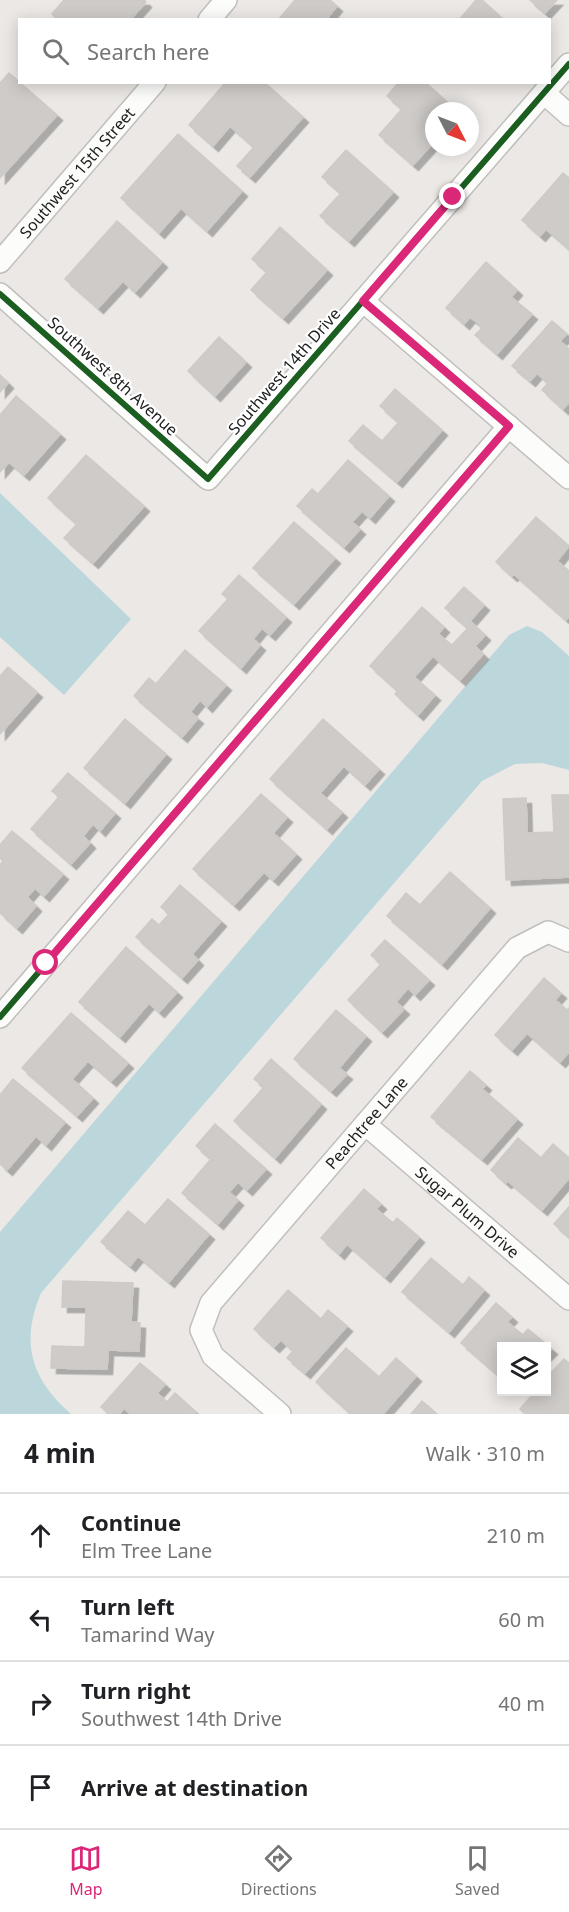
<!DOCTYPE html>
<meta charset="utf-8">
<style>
:root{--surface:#fff;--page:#f6f6f6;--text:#202124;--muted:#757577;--line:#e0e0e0;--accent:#db2777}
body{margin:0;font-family:"Noto Sans",sans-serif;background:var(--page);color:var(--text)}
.controls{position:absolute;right:18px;bottom:18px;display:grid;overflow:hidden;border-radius:0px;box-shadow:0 3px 15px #0003}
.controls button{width:54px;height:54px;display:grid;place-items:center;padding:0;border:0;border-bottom:2px solid var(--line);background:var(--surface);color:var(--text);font:30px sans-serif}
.compass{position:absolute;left:425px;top:102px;width:54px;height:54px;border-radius:50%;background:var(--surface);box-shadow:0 3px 15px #0003;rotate:132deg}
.stop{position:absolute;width:18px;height:18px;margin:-14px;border:4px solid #db2777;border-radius:50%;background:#fff}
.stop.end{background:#db2777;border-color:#fff;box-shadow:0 2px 6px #0008}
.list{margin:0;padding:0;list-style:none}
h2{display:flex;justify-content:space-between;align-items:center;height:78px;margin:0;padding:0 24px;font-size:26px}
h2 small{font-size:20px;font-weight:400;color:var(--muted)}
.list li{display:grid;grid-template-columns:39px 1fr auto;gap:18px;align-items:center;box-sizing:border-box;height:84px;padding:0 24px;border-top:2px solid var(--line)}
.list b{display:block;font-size:22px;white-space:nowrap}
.list p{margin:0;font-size:20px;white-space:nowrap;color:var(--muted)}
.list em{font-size:20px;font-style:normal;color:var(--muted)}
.icon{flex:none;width:33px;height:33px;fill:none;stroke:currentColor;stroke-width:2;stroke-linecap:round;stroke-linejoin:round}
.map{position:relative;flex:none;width:569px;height:1414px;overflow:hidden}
.search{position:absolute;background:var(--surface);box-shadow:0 3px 15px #0003;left:18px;right:18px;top:18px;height:66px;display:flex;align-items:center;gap:15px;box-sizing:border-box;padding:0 21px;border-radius:0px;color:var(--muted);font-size:22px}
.sheet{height:414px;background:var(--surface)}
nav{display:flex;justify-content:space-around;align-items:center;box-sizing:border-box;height:84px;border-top:2px solid var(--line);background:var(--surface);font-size:16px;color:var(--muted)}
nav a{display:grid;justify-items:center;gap:3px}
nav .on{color:var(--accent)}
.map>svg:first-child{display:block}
.water{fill:#bbd7db}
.building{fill:#cecbc8;stroke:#cecac7;stroke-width:1.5;filter:url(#shadow)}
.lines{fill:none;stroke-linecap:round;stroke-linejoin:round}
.street-casing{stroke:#c1bfbe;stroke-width:24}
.street{stroke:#fcfcfb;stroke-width:21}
.cycleway-casing{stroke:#fff;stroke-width:10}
.cycleway{stroke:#1b5e20;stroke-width:6}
.route{stroke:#db2777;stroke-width:8}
.labels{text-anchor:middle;stroke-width:4.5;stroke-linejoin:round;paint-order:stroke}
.street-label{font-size:16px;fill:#1d1d1d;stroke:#fff}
</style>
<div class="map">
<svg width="569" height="1414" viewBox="0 0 569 1414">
<defs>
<filter id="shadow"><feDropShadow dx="5.5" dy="5.5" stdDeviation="0" flood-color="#0004"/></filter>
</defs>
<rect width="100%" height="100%" fill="#ebe8e5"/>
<!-- water -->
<g class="water">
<path d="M0,493L131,619L64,695L0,637Z"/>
<path d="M527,626L542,632L569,656V770L542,763L515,764L482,781L41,1293C20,1343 31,1379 71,1414H0V1232L509,635Z"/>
</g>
<!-- building -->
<g class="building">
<path d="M64,0H144L146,2L130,20H58L52,14Z"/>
<path d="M295,0H330L337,6L328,17L331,20H278Z"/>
<path d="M476,0H482L504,20H459Z"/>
<path d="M530,0H557L545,13Z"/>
<path d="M9,73L57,115L0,178V83Z"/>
<path d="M226,82H264L303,117L250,177L237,166L254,147L230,126L213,146L189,125Z"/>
<path d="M399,82H425L457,111H434V142L413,165L379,135L402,109L387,96Z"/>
<path d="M178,134L242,191L207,231L181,208L159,233L121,198Z"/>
<path d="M346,150L393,192L349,241L320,216L341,193L322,177Z"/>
<path d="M563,173L569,178V249L546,229L540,236L522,220Z"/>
<path d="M117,221L162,262L135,292L123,281L98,308L65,279Z"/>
<path d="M280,227L327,270L283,318L251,290L267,272L252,259Z"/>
<path d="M486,262L517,290L511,297L532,314L497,354L475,335L483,327L470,317L464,324L446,308Z"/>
<path d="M552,321L567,334L560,341L569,349V402L563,409L542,390L548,383L537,373L530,381L512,366Z"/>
<path d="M219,337L246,362L215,396L188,371Z"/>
<path d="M0,375L8,383L0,392Z"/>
<path d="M395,389L442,430L397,482L349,441L363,425L382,441L399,422L380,406Z"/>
<path d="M16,396L60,434L24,475L9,462L0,472V415Z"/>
<path d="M86,455L144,506L93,563L64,538L77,524L48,498Z"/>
<path d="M348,460L389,496L370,518L362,511L352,522L360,529L344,547L297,506L312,489L318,494Z"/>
<path d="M536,517L569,546L557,561L569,571V616L566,620L514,574L512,576L496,562Z"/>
<path d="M294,522L335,558L294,604L253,568Z"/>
<path d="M239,575L286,617L270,635L262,628L253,639L260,645L241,668L199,631L228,599L222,594Z"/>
<path d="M464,587L484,605L470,621L485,635L475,646L483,654L460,680L433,656L414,677L435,695L418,715L395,694L398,691L370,666L422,607L444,627L438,634L452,645L468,628L445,608Z"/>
<path d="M185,650L226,685L207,707L200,700L190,712L198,718L182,737L134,696L149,678L156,684Z"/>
<path d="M8,667L37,692L0,734V676Z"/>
<path d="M125,719L166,754L125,803L84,768Z"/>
<path d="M323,719L379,769L365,785L344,766L320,793L342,812L327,829L270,779Z"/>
<path d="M68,773L115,813L100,831L93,824L83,836L90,843L71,864L31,829L59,797L52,791Z"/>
<path d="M261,794L287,817L273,833L296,854L273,880L264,872L234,905L193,869Z"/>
<path d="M552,795H569V877L506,880L503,799L526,798L527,833L554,832Z"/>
<path d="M12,831L63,874L44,896L35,888L27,897L36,906L17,928L0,913V865L3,861L0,858V845Z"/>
<path d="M450,872L490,908L442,964L387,916L406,893L420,905Z"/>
<path d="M180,885L221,921L192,954L198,960L182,978L136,937L152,919L159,925L169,914L161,907Z"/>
<path d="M385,940L429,980L415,995L408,988L396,1002L404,1009L382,1032L348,1000L381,964L371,955Z"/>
<path d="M126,947L177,992L159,1012L149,1003L120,1037L79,1002Z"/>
<path d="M544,978L561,993L555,1000L567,1010L569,1008V1052L560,1062L527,1033L512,1050L495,1035Z"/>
<path d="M336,1010L366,1036L339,1068L347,1074L331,1091L294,1059Z"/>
<path d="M71,1013L128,1063L111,1081L88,1061L72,1079L93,1098L77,1116L22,1068Z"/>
<path d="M271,1059L321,1104L275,1158L234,1121L264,1087L254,1079Z"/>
<path d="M470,1071L486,1085L482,1089L517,1119L482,1159L431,1117Z"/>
<path d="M13,1079L65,1122L46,1145L36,1136L7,1170L0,1164V1095Z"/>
<path d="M215,1124L266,1169L247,1190L238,1182L229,1192L238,1200L218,1224L182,1193L211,1159L196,1146Z"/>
<path d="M518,1138L541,1158L553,1144L569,1158V1178L542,1210L508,1181L506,1183L491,1170Z"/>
<path d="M364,1189L381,1204L376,1209L393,1223L397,1218L419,1237L385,1277L347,1244L339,1254L321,1238Z"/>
<path d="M168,1199L209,1234L169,1282L138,1256L130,1266L101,1242L128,1211L145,1225Z"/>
<path d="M569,1207V1237L554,1224Z"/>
<path d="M431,1258L463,1285L469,1277L484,1290L449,1332L402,1292Z"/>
<path d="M63,1281L133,1283L131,1322L140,1323L139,1351L108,1350L107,1369L51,1368L52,1346L85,1347L86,1307H62Z"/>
<path d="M288,1290L321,1319L328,1310L347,1326L305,1373L287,1358L293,1351L281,1340L274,1347L254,1329Z"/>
<path d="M496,1303L512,1317L507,1322L523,1335L528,1329L552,1349L546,1355V1346H502V1378L461,1343Z"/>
<path d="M346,1348L379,1377L396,1358L416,1376L383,1414H351L316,1382Z"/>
<path d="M564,1359L569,1363V1414H525L520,1409L535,1392H546V1378Z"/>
<path d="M140,1363L165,1384L157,1393L167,1402L175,1393L196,1412L194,1414H131L124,1408L119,1414H109L101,1407Z"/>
<path d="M422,1401L437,1414H411Z"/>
</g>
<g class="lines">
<!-- street casing -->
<g class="street-casing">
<g id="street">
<path d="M209,20L226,0"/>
<path d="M544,93L569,115"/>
<path id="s1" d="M0,262L155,82"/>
<path d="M0,294L208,479L569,64"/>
<path d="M363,301L569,478"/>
<path d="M0,1017L509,426"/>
<path id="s2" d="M365,1124L569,1299"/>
<path id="s3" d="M280,1414L213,1356L201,1330L211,1303L517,948L548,932L569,941"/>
</g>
</g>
<!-- street -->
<use href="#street" class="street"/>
<!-- cycleway casing -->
<g class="cycleway-casing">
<g id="cycleway">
<path d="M0,294L208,479L569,64"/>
<path d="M0,1017L509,426"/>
</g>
</g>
<!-- cycleway -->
<use href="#cycleway" class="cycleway"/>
</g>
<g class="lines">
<!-- route -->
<path class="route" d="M46,963L509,426L363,301L453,197"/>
</g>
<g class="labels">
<!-- street labels -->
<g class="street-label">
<text dy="6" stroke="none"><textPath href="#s1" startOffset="118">Southwest 15th Street</textPath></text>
<text transform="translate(284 371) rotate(-49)" y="6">Southwest 14th Drive</text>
<text transform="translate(113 376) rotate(42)" y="6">Southwest 8th Avenue</text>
<text dy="6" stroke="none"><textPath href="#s3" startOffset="384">Peachtree Lane</textPath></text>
<text dy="6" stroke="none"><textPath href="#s2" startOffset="135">Sugar Plum Drive</textPath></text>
</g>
</g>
</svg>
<div class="controls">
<button><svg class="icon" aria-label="layers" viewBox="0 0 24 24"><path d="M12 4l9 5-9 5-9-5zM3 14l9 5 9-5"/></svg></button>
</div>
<svg class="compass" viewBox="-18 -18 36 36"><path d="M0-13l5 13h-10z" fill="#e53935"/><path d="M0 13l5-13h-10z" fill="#757577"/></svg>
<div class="stop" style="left:46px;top:963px"></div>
<div class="stop end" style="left:453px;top:197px"></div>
<div class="search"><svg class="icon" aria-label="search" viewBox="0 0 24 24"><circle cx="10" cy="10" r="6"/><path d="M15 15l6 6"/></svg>Search here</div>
</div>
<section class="sheet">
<h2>4 min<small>Walk · 310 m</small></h2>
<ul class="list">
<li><svg class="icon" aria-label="ahead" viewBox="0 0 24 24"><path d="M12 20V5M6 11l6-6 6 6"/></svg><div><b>Continue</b><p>Elm Tree Lane</p></div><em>210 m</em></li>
<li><svg class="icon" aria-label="left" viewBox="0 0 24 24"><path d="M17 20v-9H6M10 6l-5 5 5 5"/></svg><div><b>Turn left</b><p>Tamarind Way</p></div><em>60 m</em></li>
<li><svg class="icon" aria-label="right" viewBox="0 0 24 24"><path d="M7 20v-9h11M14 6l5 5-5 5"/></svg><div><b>Turn right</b><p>Southwest 14th Drive</p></div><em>40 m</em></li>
<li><svg class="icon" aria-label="arrive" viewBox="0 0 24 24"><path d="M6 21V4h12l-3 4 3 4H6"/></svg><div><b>Arrive at destination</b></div></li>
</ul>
</section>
<nav>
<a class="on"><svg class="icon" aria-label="map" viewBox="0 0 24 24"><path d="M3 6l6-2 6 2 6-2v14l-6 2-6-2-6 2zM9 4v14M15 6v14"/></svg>Map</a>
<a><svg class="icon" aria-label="directions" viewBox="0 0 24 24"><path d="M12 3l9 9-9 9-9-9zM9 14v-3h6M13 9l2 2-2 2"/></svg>Directions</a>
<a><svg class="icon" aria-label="saved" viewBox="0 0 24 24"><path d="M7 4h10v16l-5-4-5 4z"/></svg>Saved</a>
</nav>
